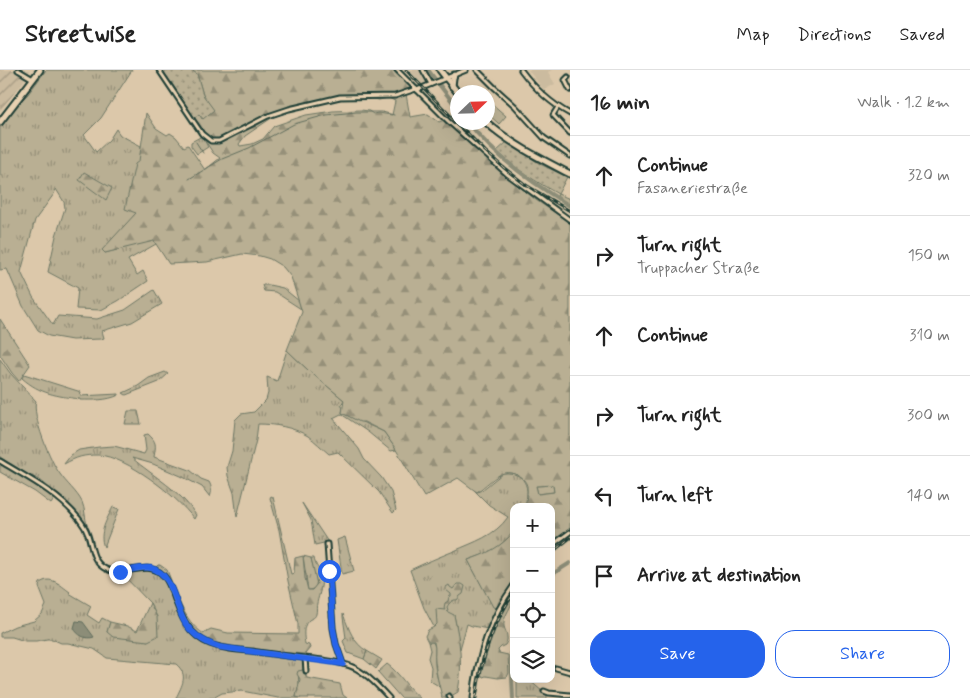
<!DOCTYPE html>
<meta charset="utf-8">
<style>
:root{--surface:#fff;--page:#f2f2f2;--text:#222;--muted:#767676;--line:#e0e0e0;--accent:#2563eb}
body{margin:0;font-family:Mynerve,sans-serif;background:var(--page);color:var(--text)}
.controls{position:absolute;right:15px;bottom:15px;display:grid;overflow:hidden;border-radius:10px;box-shadow:0 5px 20px #0002}
.controls button{width:45px;height:45px;display:grid;place-items:center;padding:0;border:0;border-bottom:1px solid var(--line);background:var(--surface);color:var(--text);font:25px sans-serif}
.compass{position:absolute;left:450px;top:15px;width:45px;height:45px;border-radius:50%;background:var(--surface);box-shadow:0 5px 20px #0002;rotate:67deg}
.stop{position:absolute;width:15px;height:15px;margin:-11px;border:4px solid #2563eb;border-radius:50%;background:#fff}
.stop.end{background:#2563eb;border-color:#fff;box-shadow:0 1px 5px #0008}
.list{margin:0;padding:0;list-style:none}
h2{display:flex;justify-content:space-between;align-items:center;height:65px;margin:0;padding:0 20px;font-size:21px}
h2 small{font-size:16px;font-weight:400;color:var(--muted)}
.list li{display:grid;grid-template-columns:32px 1fr auto;gap:15px;align-items:center;box-sizing:border-box;height:80px;padding:0 20px;border-top:1px solid var(--line)}
.list b{display:block;font-size:19px;white-space:nowrap}
.list p{margin:0;font-size:16px;white-space:nowrap;color:var(--muted)}
.list em{font-size:16px;font-style:normal;color:var(--muted)}
.actions{display:flex;gap:10px;padding:15px 20px}
.actions a{flex:1;padding:11px 0;border:1px solid var(--accent);border-radius:20px;text-align:center;font-size:18px;color:var(--accent)}
.actions .main{background:var(--accent);color:#fff}
.icon{flex:none;width:28px;height:28px;fill:none;stroke:currentColor;stroke-width:2;stroke-linecap:round;stroke-linejoin:round}
.map{position:relative;flex:none;width:570px;height:628px;overflow:hidden}
header{display:flex;align-items:center;gap:30px;box-sizing:border-box;height:70px;padding:0 25px;background:var(--surface);border-bottom:1px solid var(--line)}
header strong{font-size:24px}
nav{display:flex;gap:28px;margin-inline-start:auto;font-size:18px}
main{display:flex}
aside{flex:1;background:var(--surface)}
.map>svg:first-child{display:block}
.built{fill:#cbbb9f}
.industrial{fill:url(#industrial-furrows)}
.grass{fill:url(#grass-tufts);stroke:#6c7664}
.forest{fill:url(#forest-firs);stroke:#6c7664;fill-rule:evenodd}
.park{fill:url(#park-dots);stroke:#6c7664}
.pitch{fill:#b9af93;stroke:#6c7664}
.water{fill:#8c8d78;stroke:#606d5d}
.lines{fill:none;stroke-linecap:round;stroke-linejoin:round}
.stream{stroke:#606d5d;stroke-width:1}
.river{stroke:#8c8d78;stroke-width:4}
.minor-casing{stroke:#1f3d34;stroke-width:7}
.major-casing{stroke:#1f3d34;stroke-width:9}
.minor{stroke:#e8d1b1;stroke-width:3}
.major{stroke:#e8d1b1;stroke-width:5}
.rail-casing{stroke:#1f3d34;stroke-width:3}
.rail{stroke:#e8d1b1;stroke-width:1;stroke-dasharray:4;stroke-linecap:butt}
.route{stroke:#2563eb;stroke-width:6}
</style>
<header>
<strong>Streetwise</strong>
<nav><a>Map</a><a>Directions</a><a>Saved</a></nav>
</header>
<main>
<div class="map">
<svg width="570" height="628" viewBox="0 0 570 628">
<defs>
<pattern id="industrial-furrows" width="10" height="10" patternUnits="userSpaceOnUse" patternTransform="scale(1.25)"><rect width="10" height="10" fill="#cbbb9f"/><path d="M-1 1l2-2M0 10L10 0M9 11l2-2" fill="none" stroke="#a49982"/></pattern>
<pattern id="grass-tufts" width="24" height="20" patternUnits="userSpaceOnUse" patternTransform="scale(1.25)"><rect width="24" height="20" fill="#b9af93"/><path d="M3 7l-1-3M5 7V3M7 7l1-3M15 17l-1-3M17 17v-4M19 17l1-3" fill="none" stroke="#969079"/></pattern>
<pattern id="forest-firs" width="22" height="20" patternUnits="userSpaceOnUse" patternTransform="scale(1.25)"><rect width="22" height="20" fill="#b9af93"/><path d="M5 1l3.5 6h-7zM16 11l3.5 6h-7z" fill="#969079"/></pattern>
<pattern id="park-dots" width="8" height="8" patternUnits="userSpaceOnUse" patternTransform="scale(1.25)"><rect width="8" height="8" fill="#b9af93"/><path d="M2 2h.1M6 6h.1" fill="none" stroke="#969079" stroke-width="1.8" stroke-linecap="round"/></pattern>
</defs>
<rect width="100%" height="100%" fill="#dcc8aa"/>
<filter id="ink" filterUnits="userSpaceOnUse"><feTurbulence type="fractalNoise" baseFrequency=".02" numOctaves="2"/><feDisplacementMap in="SourceGraphic" scale="10" xChannelSelector="R" yChannelSelector="G"/><feConvolveMatrix kernelMatrix="1 2 1 2 8 2 1 2 1" color-interpolation-filters="sRGB"/></filter>
<g filter="url(#ink)">
<!-- built -->
<g class="built">
<path d="M409,0H425L432,11L423,15Z"/>
<path d="M528,0H552L548,2L555,14L544,20Z"/>
</g>
<!-- industrial -->
<path class="industrial" d="M0,0H30L23,12L0,41Z"/>
<!-- grass -->
<g class="grass">
<path d="M46,0H132L101,48L84,65L96,82L109,70L116,59L120,65L141,76L136,143L105,183L154,170L156,174L128,190L137,205L143,201L148,211L118,231L101,240L76,239L78,218L48,202L56,166L65,138L64,132L56,119L54,124L35,150L21,202L33,227L53,255L58,246L97,249L125,240L154,220L162,234L132,252L102,261L104,268L101,269L72,270L49,266L38,260L23,236L7,199L0,200V58L12,40L28,24Z"/>
<path d="M202,66L208,77L197,84L191,76V72Z"/>
<path d="M262,215H269L283,218L299,231L301,239L275,222L264,221Z"/>
<path d="M287,280L308,300L344,330L341,335L343,338L342,343L384,362L395,378L396,380L391,381L368,362L341,344L333,348L359,379L364,389L381,407L391,422L396,440L393,443L379,422L338,382L329,384C322,378 315,371 308,366C293,357 274,354 258,354L256,370L237,447L234,423L228,406L227,397L232,381L235,350L241,344L254,342L266,330L268,323L267,307L277,311Z"/>
<path d="M0,289L10,303L36,331C31,344 51,393 60,404C66,413 77,422 82,432C85,439 85,448 87,455L69,434L40,410L29,405L0,387Z"/>
<path d="M165,302L168,304L159,312L126,325L123,323L138,316L149,308Z"/>
<path d="M24,304L81,322L80,326L119,324V325C106,331 94,330 80,330V329C57,326 40,324 22,308Z"/>
<path d="M128,341H138L141,354H125Z"/>
<path d="M148,364C157,372 156,375 154,387L190,400L201,409L209,412C212,417 212,422 210,427L202,417L181,406L153,394L132,388C154,407 180,420 196,445L194,449C177,426 126,386 98,385C83,385 77,387 64,394L71,385L79,380L99,377L114,376L144,384L146,380L144,365Z"/>
<path d="M4,395L55,428L51,434L35,422L0,402V396Z"/>
<path d="M503,403C525,401 531,418 525,437H514V461L511,465L497,478L485,484L468,490L493,536L497,538L488,559L472,556L467,554L460,579L454,545L437,554L434,557L424,538L410,500C425,493 439,487 454,481C474,472 495,466 508,447L489,435L474,420L477,422L482,420Z"/>
<path d="M553,415L554,422L538,424L536,416Z"/>
<path d="M302,433L328,472L315,475L311,450Z"/>
<path d="M113,437L119,439L104,477C98,463 107,449 113,437Z"/>
<path d="M345,467L354,501L342,504L337,470Z"/>
<path d="M303,486L311,488C312,494 318,510 316,515C315,518 313,519 310,520H308Z"/>
<path d="M144,499L157,502L164,509L180,548L191,565L200,570L208,575L227,580L303,589V600L298,602L299,614L296,627L301,628H278L242,621L222,623L213,628H176C182,615 189,605 176,594L107,588L94,579L68,573H61L52,569H47L36,571H25L12,567H0V563L15,556L34,551L42,544L46,535L39,517L40,513C51,505 60,515 70,522L69,523L91,536L87,545L99,553L102,548L110,552L107,562L148,571L157,547L150,533L122,504Z"/>
<path d="M343,544C349,559 353,573 367,581L364,589L348,583L343,571L346,568L343,547Z"/>
<path d="M428,572H433C437,580 434,584 435,593C435,602 438,610 441,619L437,615L432,612L430,610L431,597L428,588L430,580Z"/>
<path d="M517,609H528L543,622L547,624V628H517Z"/>
</g>
<!-- forest -->
<g class="forest">
<path d="M191,0H395L411,18L406,24L410,47L428,44L439,52L444,50L511,110L536,130L570,153V459L551,473V437H525C526,431 528,422 527,416C525,407 513,401 504,403C496,405 484,417 477,422L474,420L458,408L424,427L395,378L384,362L364,352H360L342,343L344,330L308,300L287,280L302,242L291,207L283,197L270,189L260,186L242,184L207,192L169,194L154,171L105,183L102,180L136,143L125,139L135,94L139,91L146,43L156,58L167,65L170,63L176,67L184,77L188,75L205,100L220,88L213,83L204,69L205,65L193,49L199,44L202,49L213,40L203,25L197,4ZM369,28L379,30L388,28L395,31L392,45L378,43L373,44L369,41L361,40L333,41L306,45L274,56L263,69L252,74L240,76L239,74L245,66L273,47L288,42L325,32L345,29ZM553,415L554,422L538,424L536,416Z"/>
<path d="M84,102L112,118L106,130L79,110Z"/>
<path d="M558,124L570,129V137L556,129Z"/>
<path d="M0,249L30,295L19,311L12,303L0,285Z"/>
<path d="M271,426L273,427L291,504L294,503L295,488L303,486L305,508L308,520H312L317,514L311,488H314C315,496 320,499 321,506C323,515 319,524 317,533C316,536 317,541 316,544C315,549 310,548 308,551C302,557 304,567 305,574L309,575L310,578L305,584C280,582 220,580 200,567C192,561 186,552 182,543C175,526 173,508 156,497L158,495H160L167,500C176,522 183,551 204,564L205,562L211,559L228,563L298,564V554L288,511L279,460L270,428Z"/>
<path d="M514,461V512L497,538L493,537L468,490C486,484 502,477 514,461Z"/>
<path d="M457,514H462L465,516L463,524L460,526L457,530C453,529 449,533 447,537L448,540L446,541L454,545C460,573 463,593 458,622L451,626L450,628H441L442,626C439,615 436,604 435,592C434,584 436,580 434,572H428L425,566L428,560L434,557L437,554L436,539L445,540L444,538L445,533L448,531L449,527L451,526V524L446,520V517L449,515L450,517L453,519Z"/>
<path d="M512,529C512,538 505,543 504,552C503,558 507,562 507,567C508,569 506,574 505,575L501,577L498,580L499,583L508,585L509,603L507,607L498,608L486,606L483,607L481,604C487,581 496,546 512,529Z"/>
<path d="M150,533L157,547L158,566L148,571L113,567L107,562L110,552L127,556L137,561Z"/>
<path d="M367,581L382,590L376,599L364,589Z"/>
<path d="M387,594C400,603 407,618 420,628H401L378,602Z"/>
<path d="M303,600L307,608L340,614L343,625L347,628H301L296,627L300,609L297,604L298,601Z"/>
</g>
<!-- park -->
<g class="park">
<path d="M170,0H191L197,4L203,25L214,40L203,49L199,44L193,49L162,3Z"/>
<path d="M507,72L540,94L567,107L558,124C537,112 515,99 497,81Z"/>
</g>
<!-- pitch -->
<path class="pitch" d="M491,33L506,46L499,54L488,44V37Z"/>
<!-- water -->
<path class="water" d="M76,551L83,552L94,567C86,570 77,565 74,558Z"/>
<g class="lines">
<!-- stream -->
<g class="stream">
<path d="M196,72L203,83"/>
<path d="M189,109L222,89L249,78L294,54L326,45L356,42H382L394,45"/>
</g>
<!-- river -->
<g class="river">
<path d="M428,0L458,39"/>
<path d="M468,52C493,85 535,115 570,136"/>
<path d="M551,505L570,493"/>
<path d="M513,628C512,603 509,577 514,553"/>
</g>
<!-- minor casing -->
<g class="minor-casing">
<g id="minor">
<path d="M18,0L33,9"/>
<path d="M159,0L202,64L211,71H219L268,46L289,39L340,27L395,26L416,19"/>
<path d="M397,0L448,51L507,104L570,150"/>
<path d="M423,0L431,14"/>
<path d="M477,0L495,18L515,36L544,68L570,86"/>
<path d="M521,0C535,19 550,33 570,44"/>
<path d="M568,7L565,10L570,20"/>
<path d="M417,20L466,0"/>
<path d="M558,37L553,45L570,63"/>
<path d="M0,391C28,408 58,423 79,449C83,454 86,459 88,465C92,477 92,491 104,498C123,509 145,489 162,504C168,509 170,517 173,524C180,545 188,565 210,574C223,579 237,580 251,581C272,584 293,587 315,589C328,591 343,592 355,598C368,605 379,617 389,628"/>
<path d="M327,474L333,558L336,574L343,594"/>
<path d="M551,476L570,462"/>
<path d="M305,588L306,601"/>
<path d="M556,598L570,602"/>
<path d="M544,621L549,623L570,625"/>
<path d="M449,626L450,628"/>
<path d="M473,628C477,587 490,548 514,515"/>
</g>
</g>
<!-- major casing -->
<g class="major-casing">
<g id="major">
<path d="M440,0L458,23"/>
<path d="M452,16L453,8L454,5"/>
<path d="M0,52L40,0"/>
<path d="M486,52C511,74 541,89 570,104"/>
</g>
</g>
<!-- minor -->
<use href="#minor" class="minor"/>
<!-- major -->
<use href="#major" class="major"/>
<!-- rail casing -->
<g class="rail-casing">
<g id="rail">
<path d="M406,0L485,81L503,97L526,115L570,141"/>
<path d="M551,483L570,468"/>
<path d="M476,628C481,590 492,555 514,523"/>
</g>
</g>
<!-- rail -->
<use href="#rail" class="rail"/>
</g>
</g>
<g class="lines" filter="url(#ink)">
<!-- route -->
<path class="route" d="M120,502C130,501 141,496 151,498C173,503 175,536 185,553C193,565 205,573 219,577L343,594L336,574L333,558L329,501"/>
</g>
</svg>
<div class="controls">
<button>+</button>
<button>−</button>
<button><svg class="icon" aria-label="locate" viewBox="0 0 24 24"><circle cx="12" cy="12" r="6"/><path d="M12 2v4M12 18v4M2 12h4M18 12h4"/></svg></button>
<button><svg class="icon" aria-label="layers" viewBox="0 0 24 24"><path d="M12 4l9 5-9 5-9-5zM3 14l9 5 9-5"/></svg></button>
</div>
<svg class="compass" viewBox="-18 -18 36 36"><path d="M0-13l5 13h-10z" fill="#e53935"/><path d="M0 13l5-13h-10z" fill="#767676"/></svg>
<div class="stop" style="left:329px;top:501px"></div>
<div class="stop end" style="left:120px;top:502px"></div>
</div>
<aside>
<h2>16 min<small>Walk · 1.2 km</small></h2>
<ul class="list">
<li><svg class="icon" aria-label="ahead" viewBox="0 0 24 24"><path d="M12 20V5M6 11l6-6 6 6"/></svg><div><b>Continue</b><p>Fasaneriestraße</p></div><em>320 m</em></li>
<li><svg class="icon" aria-label="right" viewBox="0 0 24 24"><path d="M7 20v-9h11M14 6l5 5-5 5"/></svg><div><b>Turn right</b><p>Truppacher Straße</p></div><em>150 m</em></li>
<li><svg class="icon" aria-label="ahead" viewBox="0 0 24 24"><path d="M12 20V5M6 11l6-6 6 6"/></svg><div><b>Continue</b></div><em>310 m</em></li>
<li><svg class="icon" aria-label="right" viewBox="0 0 24 24"><path d="M7 20v-9h11M14 6l5 5-5 5"/></svg><div><b>Turn right</b></div><em>300 m</em></li>
<li><svg class="icon" aria-label="left" viewBox="0 0 24 24"><path d="M17 20v-9H6M10 6l-5 5 5 5"/></svg><div><b>Turn left</b></div><em>140 m</em></li>
<li><svg class="icon" aria-label="arrive" viewBox="0 0 24 24"><path d="M6 21V4h12l-3 4 3 4H6"/></svg><div><b>Arrive at destination</b></div></li>
</ul>
<div class="actions"><a class="main">Save</a><a>Share</a></div>
</aside>
</main>
